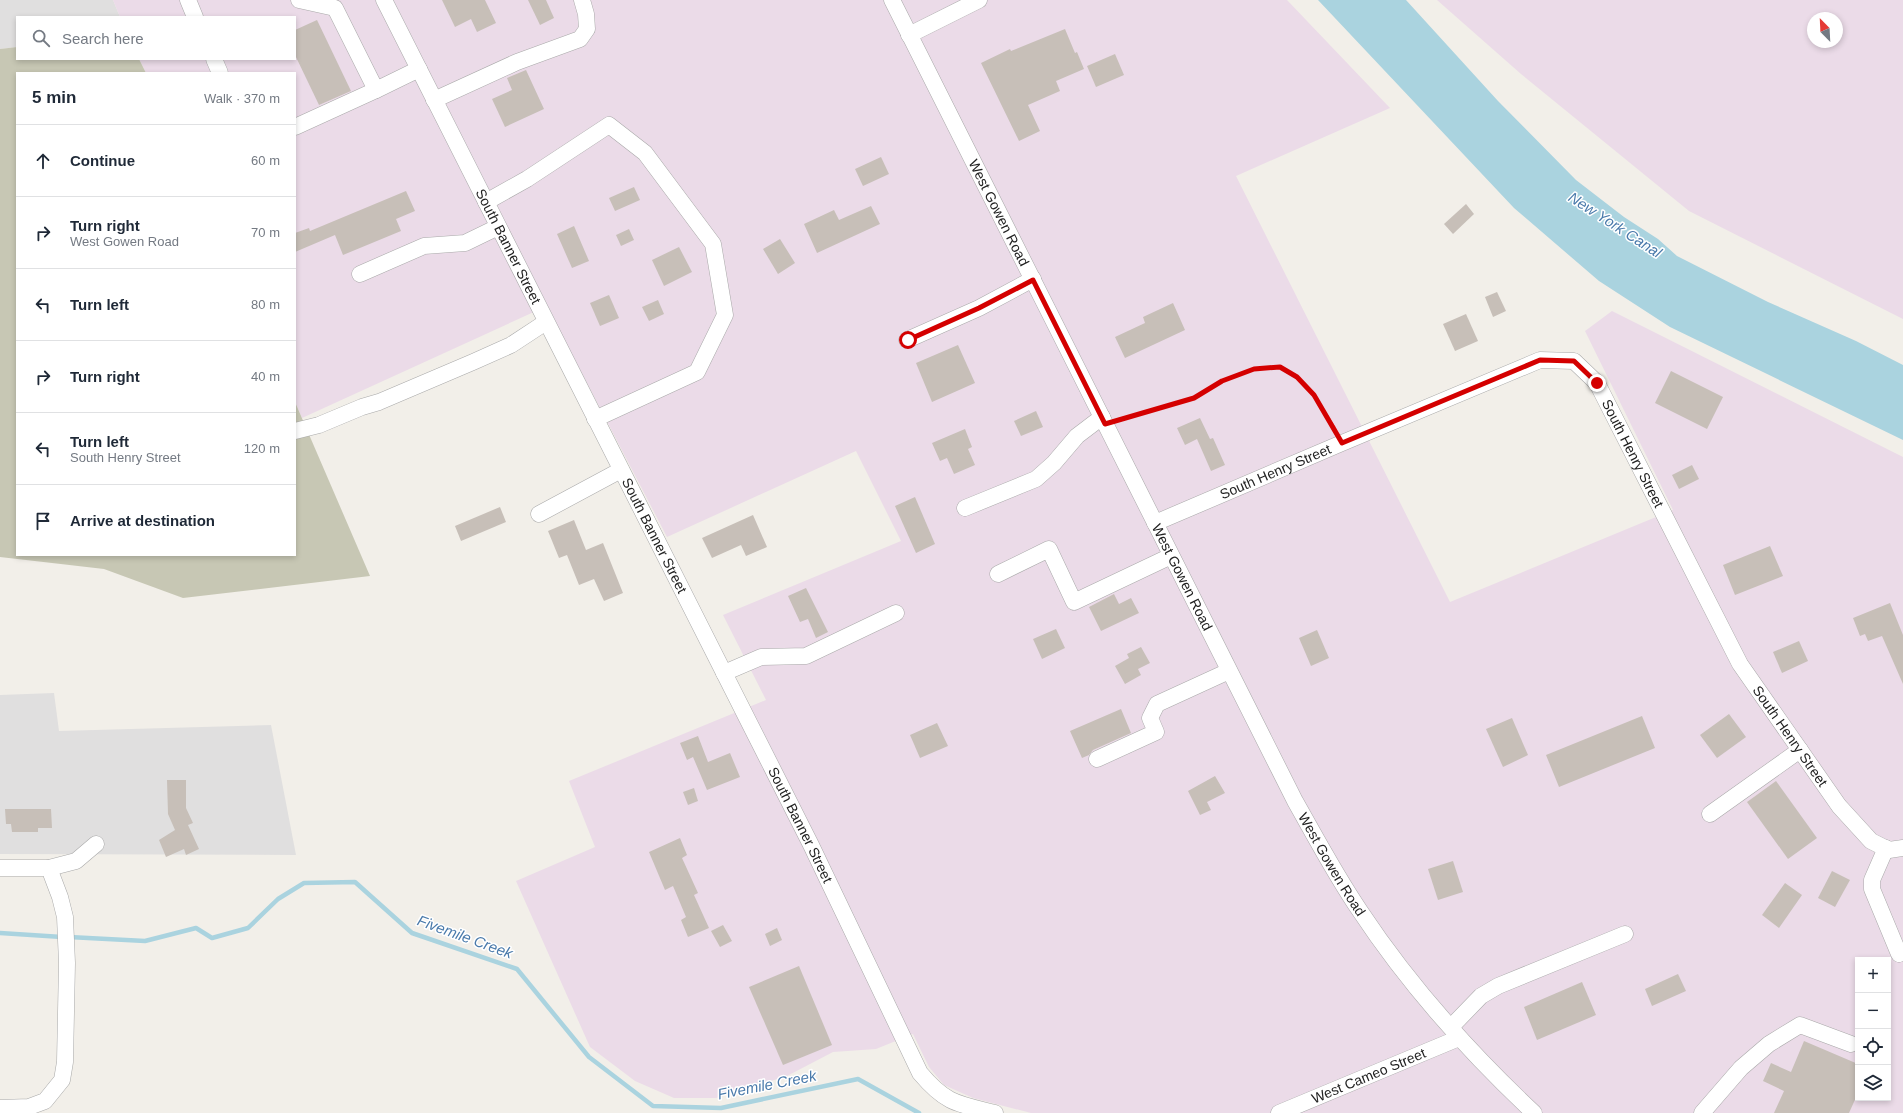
<!DOCTYPE html>
<meta charset="utf-8">
<style>
:root{--surface:#fff;--page:#f2f2f3;--text:#1f2937;--muted:#747a83;--line:#e0e1e3}
body{margin:0;font-family:Arial,sans-serif;background:var(--page);color:var(--text)}
.controls{position:absolute;right:12px;bottom:12px;display:grid;overflow:hidden;border-radius:0px;box-shadow:0 2px 6px #0003}
.controls button{width:36px;height:36px;display:grid;place-items:center;padding:0;border:0;border-bottom:1px solid var(--line);background:var(--surface);color:var(--text);font:20px sans-serif}
.compass{position:absolute;left:1807px;top:12px;width:36px;height:36px;border-radius:50%;background:var(--surface);box-shadow:0 2px 6px #0003;rotate:336deg}
.stop{position:absolute;width:12px;height:12px;margin:-9px;border:3px solid #d40000;border-radius:50%;background:#fff}
.stop.end{background:#d40000;border-color:#fff;box-shadow:0 1px 4px #0008}
.list{margin:0;padding:0;list-style:none}
h2{display:flex;justify-content:space-between;align-items:center;height:52px;margin:0;padding:0 16px;font-size:17px}
h2 small{font-size:13px;font-weight:400;color:var(--muted)}
.list li{display:grid;grid-template-columns:26px 1fr auto;gap:12px;align-items:center;box-sizing:border-box;height:72px;padding:0 16px;border-top:1px solid var(--line)}
.list b{display:block;font-size:15px;white-space:nowrap}
.list p{margin:0;font-size:13px;white-space:nowrap;color:var(--muted)}
.list em{font-size:13px;font-style:normal;color:var(--muted)}
.icon{flex:none;width:22px;height:22px;fill:none;stroke:currentColor;stroke-width:2;stroke-linecap:round;stroke-linejoin:round}
.map{position:relative;flex:none;width:1903px;height:1113px;overflow:hidden}
.search{position:absolute;background:var(--surface);box-shadow:0 2px 6px #0003;left:16px;top:16px;width:280px;height:44px;display:flex;align-items:center;gap:10px;box-sizing:border-box;padding:0 14px;border-radius:0px;color:var(--muted);font-size:15px}
.panel{position:absolute;background:var(--surface);box-shadow:0 2px 6px #0003;left:16px;top:72px;width:280px;height:484px;border-radius:0px}
.map>svg:first-child{display:block}
.residential{fill:#e0dfdf}
.industrial{fill:#ebdbe8;fill-rule:evenodd}
.construction{fill:#c7c7b4}
.water{fill:#aad3df}
.lines{fill:none;stroke-linecap:round;stroke-linejoin:round}
.stream{stroke:#aad3df;stroke-width:4.5}
.building{fill:#c7bfb8}
.minor-casing{stroke:#a9a9a9;stroke-width:17}
.path{stroke:#fa8072;stroke-width:2.5;stroke-dasharray:2 2;stroke-linecap:butt}
.minor{stroke:#fff;stroke-width:16}
.route{stroke:#d40000;stroke-width:5}
.labels{text-anchor:middle;stroke-width:3;stroke-linejoin:round;paint-order:stroke}
.street-label{font-size:14px;fill:#222;stroke:#fff}
.water-label{font-size:15px;font-style:italic;fill:#4a7aab;stroke:#fff}
</style>
<div class="map">
<svg width="1903" height="1113" viewBox="0 0 1903 1113">
<rect width="100%" height="100%" fill="#f2efe9"/>
<!-- residential -->
<g class="residential">
<path d="M0,0H113L120,17H17V47L0,49Z"/>
<path d="M54,693L59,731L271,725L296,855L0,854V695Z"/>
</g>
<!-- industrial -->
<g class="industrial">
<path d="M113,0H1287L1390,108L1236,176L1450,602L1673,510L1585,331L1612,311L1903,457V1113H1031L973,1098L944,1085L929,1067L913,1034L876,1049L833,1052L787,1076L716,1098H674L635,1081L590,1047L516,881L595,847L569,781L766,700L723,615L901,541L856,451L667,537L547,306L302,418L295,402V73H146L139,59H295V17H120ZM1858,960H1888V1098H1858Z"/>
<path d="M1437,0H1903V319L1689,211L1521,74ZM1813,18H1837V42H1813Z"/>
</g>
<!-- construction -->
<path class="construction" d="M17,47V59H139L146,73H17V555H295V402L370,576L183,598L104,569L0,557V49Z"/>
<!-- water -->
<path class="water" d="M1318,0H1406L1498,101L1576,180L1624,217L1658,239L1677,256L1768,302L1856,341L1903,365V440L1670,327L1599,281L1514,208Z"/>
<g class="lines">
<!-- stream -->
<g class="stream">
<path d="M0,933L62,937"/>
<path d="M69,937L145,941L196,928L212,938L248,928L278,899L304,883L355,882L412,933L517,969L589,1057L653,1106L721,1108L858,1079L919,1113"/>
</g>
</g>
<!-- building -->
<g class="building">
<path d="M442,0H485L496,23L477,32L471,19L455,27Z"/>
<path d="M528,0H546L554,18L540,25Z"/>
<path d="M317,20L351,91L319,105L295,55V30Z"/>
<path d="M1065,29L1075,53L1077,52L1084,69L1056,81L1060,91L1028,105L1040,131L1019,141L981,63L1010,49L1011,51Z"/>
<path d="M1115,54L1124,75L1096,87L1087,66Z"/>
<path d="M526,70L544,109L505,127L492,99L512,90L507,78Z"/>
<path d="M881,157L889,174L863,186L855,169Z"/>
<path d="M634,187L640,200L615,211L609,198Z"/>
<path d="M406,191L415,211L396,219L401,231L343,255L335,235L295,252V233L309,228L310,231Z"/>
<path d="M1466,204L1474,214L1453,234L1444,224Z"/>
<path d="M871,206L880,224L817,253L804,224L834,210L839,220Z"/>
<path d="M574,226L589,261L572,268L557,234Z"/>
<path d="M629,229L634,240L621,246L616,235Z"/>
<path d="M780,239L795,263L778,274L763,249Z"/>
<path d="M679,247L692,272L664,286L652,260Z"/>
<path d="M1497,292L1506,311L1493,317L1485,297Z"/>
<path d="M609,295L619,318L600,326L590,303Z"/>
<path d="M658,300L664,314L649,321L642,307Z"/>
<path d="M1173,303L1185,330L1125,358L1115,337L1145,323L1143,317Z"/>
<path d="M1466,314L1478,341L1455,351L1443,324Z"/>
<path d="M958,345L975,383L932,402L916,363Z"/>
<path d="M1671,371L1723,397L1707,429L1655,403Z"/>
<path d="M1036,411L1043,427L1021,436L1014,421Z"/>
<path d="M1200,418L1210,439L1213,438L1225,465L1211,471L1197,439L1185,445L1177,428Z"/>
<path d="M965,429L972,447L968,449L975,465L954,474L947,458L940,461L932,443Z"/>
<path d="M1692,465L1699,479L1679,489L1672,475Z"/>
<path d="M915,497L935,544L916,553L895,506Z"/>
<path d="M500,507L506,522L461,541L455,526Z"/>
<path d="M753,515L767,547L746,556L741,545L712,558L702,538Z"/>
<path d="M574,520L586,550L603,543L623,593L604,601L594,579L579,585L567,555L559,558L548,531Z"/>
<path d="M1770,546L1783,576L1735,595L1723,565Z"/>
<path d="M806,588L828,632L816,638L808,619L800,622L788,596Z"/>
<path d="M1114,594L1119,604L1131,598L1139,613L1101,631L1089,607Z"/>
<path d="M1890,603L1903,635V684L1882,636L1868,641L1865,634L1860,636L1853,618Z"/>
<path d="M1056,629L1065,648L1042,659L1033,639Z"/>
<path d="M1317,630L1329,658L1311,666L1299,638Z"/>
<path d="M1799,641L1808,661L1782,673L1773,652Z"/>
<path d="M1141,647L1150,663L1138,669L1141,675L1125,684L1115,666L1129,658L1127,654Z"/>
<path d="M1121,709L1131,733L1093,750L1089,755L1082,758L1070,731Z"/>
<path d="M1729,714L1746,737L1717,758L1700,735Z"/>
<path d="M1642,716L1655,748L1559,787L1546,755Z"/>
<path d="M1512,718L1528,755L1503,767L1486,729Z"/>
<path d="M937,723L948,746L920,758L910,735Z"/>
<path d="M698,736L708,762L730,753L740,777L707,790L693,757L687,760L680,743Z"/>
<path d="M1215,776L1225,793L1207,802L1211,810L1200,815L1188,791Z"/>
<path d="M167,780H186V808L193,823L188,825L199,849L186,855L184,849L166,857L159,840L175,830L168,814Z"/>
<path d="M1776,781L1817,838L1788,859L1747,802Z"/>
<path d="M694,788L698,801L688,805L683,792Z"/>
<path d="M5,809H51L52,828H38V832H12L11,824H6Z"/>
<path d="M680,838L687,855L682,858L698,893L694,895L709,928L688,937L681,920L686,917L673,886L665,890L649,852Z"/>
<path d="M1453,861L1463,892L1438,900L1428,869Z"/>
<path d="M1832,871L1850,880L1835,907L1818,898Z"/>
<path d="M1785,883L1802,895L1779,928L1762,915Z"/>
<path d="M723,925L732,941L720,947L711,931Z"/>
<path d="M777,928L782,940L770,946L765,934Z"/>
<path d="M799,966L832,1045L783,1065L749,987Z"/>
<path d="M1678,974L1686,991L1652,1006L1645,989Z"/>
<path d="M1582,982L1596,1015L1537,1040L1524,1007Z"/>
<path d="M1804,1041L1858,1064V1093L1849,1113H1774L1784,1091L1763,1081L1771,1063L1791,1072Z"/>
</g>
<g class="lines">
<!-- minor casing -->
<g class="minor-casing">
<g id="minor">
<path d="M188,0L195,17"/>
<path d="M299,0L335,8L376,90L419,69"/>
<path id="s1" d="M384,0L811,845L920,1073C946,1104 958,1104 995,1113"/>
<path id="s2" d="M892,0L1295,801C1316,838 1336,876 1360,911C1409,985 1469,1052 1534,1113"/>
<path d="M909,35L979,0"/>
<path d="M214,59L220,73"/>
<path d="M434,100L517,62L580,39L587,29L586,14L582,0"/>
<path d="M295,127L376,90"/>
<path d="M486,202L527,179L609,125L645,153L713,244L725,315L697,372L595,419"/>
<path d="M360,274L424,246L465,243L498,227"/>
<path d="M907,340L979,308L1033,279"/>
<path d="M295,431L319,425L362,407L379,402L473,362L511,345L546,322"/>
<path d="M965,508L1036,479L1054,463L1077,436L1102,417"/>
<path d="M539,514L621,470"/>
<path id="s3" d="M1155,523L1342,443L1540,360L1574,361L1597,383L1740,664L1839,806L1871,841L1889,850L1903,848"/>
<path d="M998,574L1049,549L1074,602L1171,556"/>
<path d="M724,673L761,657L806,656L896,613"/>
<path d="M1097,759L1156,732L1150,718L1157,704L1229,671"/>
<path d="M1710,814L1800,750"/>
<path d="M1886,848L1872,880V889L1899,954"/>
<path d="M0,868H49L76,861L96,844"/>
<path d="M1451,1027L1481,996L1498,986L1625,934"/>
<path d="M0,1108L29,1107L45,1101L62,1080L65,1062L67,963L65,917L60,897L49,868"/>
<path id="s4" d="M1279,1113L1459,1038"/>
<path d="M1702,1113L1741,1068L1769,1044L1800,1025L1851,1044"/>
</g>
</g>
<!-- path -->
<path class="path" d="M1119,419L1194,398L1222,381L1254,369L1280,367L1297,377L1314,395L1336,430"/>
<!-- minor -->
<use href="#minor" class="minor"/>
</g>
<g class="lines">
<!-- route -->
<path class="route" d="M908,340L979,308L1033,280L1105,424L1194,398L1222,381L1254,369L1280,367L1297,377L1314,395L1342,443L1540,360L1574,361L1597,383"/>
</g>
<g class="labels">
<!-- street labels -->
<g class="street-label">
<text dy="5" stroke="none"><textPath href="#s2" startOffset="238">West Gowen Road</textPath></text>
<text dy="5" stroke="none"><textPath href="#s1" startOffset="276">South Banner Street</textPath></text>
<text dy="5" stroke="none"><textPath href="#s3" startOffset="563">South Henry Street</textPath></text>
<text dy="5" stroke="none"><textPath href="#s3" startOffset="131">South Henry Street</textPath></text>
<text dy="5" stroke="none"><textPath href="#s1" startOffset="600">South Banner Street</textPath></text>
<text dy="5" stroke="none"><textPath href="#s2" startOffset="646">West Gowen Road</textPath></text>
<text dy="5" stroke="none"><textPath href="#s3" startOffset="887">South Henry Street</textPath></text>
<text dy="5" stroke="none"><textPath href="#s1" startOffset="924">South Banner Street</textPath></text>
<text dy="5" stroke="none"><textPath href="#s2" startOffset="970">West Gowen Road</textPath></text>
<text dy="5" stroke="none"><textPath href="#s4" startOffset="97">West Cameo Street</textPath></text>
</g>
<!-- water labels -->
<g class="water-label">
<text transform="translate(1615 225) rotate(33)" y="5">New York Canal</text>
<text transform="translate(465 937) rotate(20)" y="5">Fivemile Creek</text>
<text transform="translate(767 1085) rotate(-11)" y="5">Fivemile Creek</text>
</g>
</g>
</svg>
<div class="controls">
<button>+</button>
<button>−</button>
<button><svg class="icon" aria-label="locate" viewBox="0 0 24 24"><circle cx="12" cy="12" r="6"/><path d="M12 2v4M12 18v4M2 12h4M18 12h4"/></svg></button>
<button><svg class="icon" aria-label="layers" viewBox="0 0 24 24"><path d="M12 4l9 5-9 5-9-5zM3 14l9 5 9-5"/></svg></button>
</div>
<svg class="compass" viewBox="-18 -18 36 36"><path d="M0-13l5 13h-10z" fill="#e53935"/><path d="M0 13l5-13h-10z" fill="#747a83"/></svg>
<div class="stop" style="left:908px;top:340px"></div>
<div class="stop end" style="left:1597px;top:383px"></div>
<div class="search"><svg class="icon" aria-label="search" viewBox="0 0 24 24"><circle cx="10" cy="10" r="6"/><path d="M15 15l6 6"/></svg>Search here</div>
<section class="panel">
<h2>5 min<small>Walk · 370 m</small></h2>
<ul class="list">
<li><svg class="icon" aria-label="ahead" viewBox="0 0 24 24"><path d="M12 20V5M6 11l6-6 6 6"/></svg><div><b>Continue</b></div><em>60 m</em></li>
<li><svg class="icon" aria-label="right" viewBox="0 0 24 24"><path d="M7 20v-9h11M14 6l5 5-5 5"/></svg><div><b>Turn right</b><p>West Gowen Road</p></div><em>70 m</em></li>
<li><svg class="icon" aria-label="left" viewBox="0 0 24 24"><path d="M17 20v-9H6M10 6l-5 5 5 5"/></svg><div><b>Turn left</b></div><em>80 m</em></li>
<li><svg class="icon" aria-label="right" viewBox="0 0 24 24"><path d="M7 20v-9h11M14 6l5 5-5 5"/></svg><div><b>Turn right</b></div><em>40 m</em></li>
<li><svg class="icon" aria-label="left" viewBox="0 0 24 24"><path d="M17 20v-9H6M10 6l-5 5 5 5"/></svg><div><b>Turn left</b><p>South Henry Street</p></div><em>120 m</em></li>
<li><svg class="icon" aria-label="arrive" viewBox="0 0 24 24"><path d="M6 21V4h12l-3 4 3 4H6"/></svg><div><b>Arrive at destination</b></div></li>
</ul>
</section>
</div>
